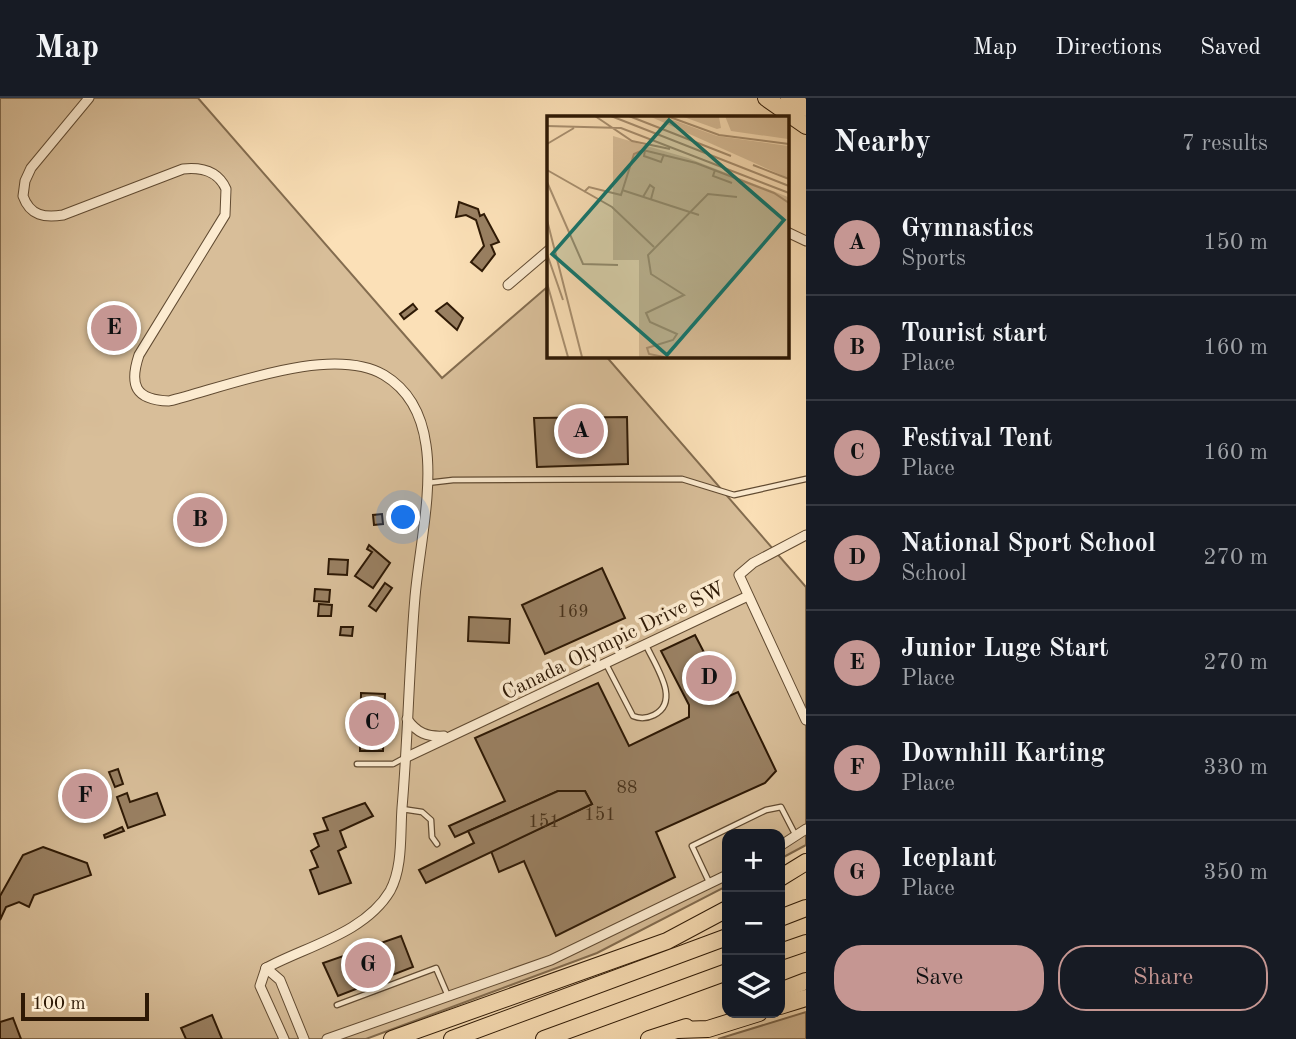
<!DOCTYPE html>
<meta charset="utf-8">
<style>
:root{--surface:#171b24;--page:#20242c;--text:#f1f3f6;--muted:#9ea1a6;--line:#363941;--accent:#c59692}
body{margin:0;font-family:"Old Standard TT",serif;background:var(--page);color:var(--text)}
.controls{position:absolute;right:21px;bottom:21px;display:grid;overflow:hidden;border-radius:14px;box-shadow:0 7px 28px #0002}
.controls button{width:63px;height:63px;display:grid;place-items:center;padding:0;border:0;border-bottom:2px solid var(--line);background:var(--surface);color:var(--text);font:35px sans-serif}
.scale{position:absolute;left:21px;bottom:18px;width:128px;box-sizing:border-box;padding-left:7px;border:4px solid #2e1905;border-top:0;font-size:19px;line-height:24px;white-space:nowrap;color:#2e1905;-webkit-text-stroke:5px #fcebd0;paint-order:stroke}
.you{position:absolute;left:404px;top:420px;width:24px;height:24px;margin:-18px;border:5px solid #fff;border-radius:50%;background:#1a73e8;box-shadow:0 0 0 10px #1a73e833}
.badge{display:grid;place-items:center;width:46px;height:46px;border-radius:50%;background:var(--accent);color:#111;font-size:23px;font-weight:700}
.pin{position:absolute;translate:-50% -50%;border:4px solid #fff;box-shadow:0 2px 7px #0006}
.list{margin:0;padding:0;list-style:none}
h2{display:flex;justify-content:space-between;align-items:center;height:91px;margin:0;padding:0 28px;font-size:30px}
h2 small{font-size:23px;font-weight:400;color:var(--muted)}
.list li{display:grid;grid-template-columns:46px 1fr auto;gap:21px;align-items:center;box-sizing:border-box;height:105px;padding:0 28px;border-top:2px solid var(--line)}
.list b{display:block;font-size:26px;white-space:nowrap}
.list p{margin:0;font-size:23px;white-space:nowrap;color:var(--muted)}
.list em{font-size:23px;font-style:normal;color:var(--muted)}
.actions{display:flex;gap:14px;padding:21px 28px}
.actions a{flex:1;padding:16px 0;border:2px solid var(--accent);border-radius:28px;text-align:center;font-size:24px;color:var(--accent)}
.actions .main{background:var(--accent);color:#111}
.icon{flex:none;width:38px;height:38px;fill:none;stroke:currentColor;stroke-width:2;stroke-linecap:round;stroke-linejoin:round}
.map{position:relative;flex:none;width:806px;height:941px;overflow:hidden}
header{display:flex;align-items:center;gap:42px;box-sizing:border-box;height:98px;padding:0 35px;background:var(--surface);border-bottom:2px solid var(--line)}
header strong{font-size:33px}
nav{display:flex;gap:38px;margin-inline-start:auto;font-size:24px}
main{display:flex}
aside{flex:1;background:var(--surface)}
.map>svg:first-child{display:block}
.green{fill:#d8be99;stroke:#836c4f;stroke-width:2}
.building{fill:#998062;stroke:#2e1905;stroke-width:2}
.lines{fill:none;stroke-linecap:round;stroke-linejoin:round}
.lane-casing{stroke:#614b32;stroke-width:7}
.street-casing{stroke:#614b32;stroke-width:11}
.highway-casing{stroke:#2e1905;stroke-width:18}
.lane{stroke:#fcebd0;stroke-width:4.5}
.street{stroke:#fcebd0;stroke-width:9}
.highway{stroke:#fbe0b7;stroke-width:16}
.labels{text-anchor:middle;stroke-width:7;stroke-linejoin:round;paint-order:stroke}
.number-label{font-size:18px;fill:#49331c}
.street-label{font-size:21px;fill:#2e1905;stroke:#fcebd0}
.inset-road{fill:none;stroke:#a99070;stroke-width:2}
.view{fill:#0f766e;fill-opacity:0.15;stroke:#0f766e;stroke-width:3.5}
.inset-edge{fill:none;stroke:#2e1905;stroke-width:3.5}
</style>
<header>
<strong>Map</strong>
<nav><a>Map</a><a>Directions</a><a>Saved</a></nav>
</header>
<main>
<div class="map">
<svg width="806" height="941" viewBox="0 0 806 941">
<rect width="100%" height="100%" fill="#fbe0b7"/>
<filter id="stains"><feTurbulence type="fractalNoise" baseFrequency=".00286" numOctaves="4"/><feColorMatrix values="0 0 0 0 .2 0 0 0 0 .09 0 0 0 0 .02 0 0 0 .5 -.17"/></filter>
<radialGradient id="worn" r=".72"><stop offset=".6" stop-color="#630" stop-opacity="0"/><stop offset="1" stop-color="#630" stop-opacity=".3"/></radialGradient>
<!-- green -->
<g class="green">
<path d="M0,0H198L442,280L546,190L549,257H605L806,489V747L780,761V736H727V788L597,855L366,941H0Z"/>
<path d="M806,914V941H718Z"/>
</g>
<!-- building -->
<g class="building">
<path d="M459,104L478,111L480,118L484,116L499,144L491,147L495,156L482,173L471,164L484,148L476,122L466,117L456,119Z"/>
<path d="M447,205L463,220L457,232L436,213Z"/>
<path d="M413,206L417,211L404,221L400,216Z"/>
<path d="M114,222L122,231L117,237L105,228Z"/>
<path d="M627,319L628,366L537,369L534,320Z"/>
<path d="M205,400L207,402L202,412L213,418L210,423H202L187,443L184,441Z"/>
<path d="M382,416L383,426L374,427L373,417Z"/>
<path d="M201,430L203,433L208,430L214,441L206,444L202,438L196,441L193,436Z"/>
<path d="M369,447L390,465L373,490L355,478L372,454L367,451Z"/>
<path d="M329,461L348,462L347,477L328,476Z"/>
<path d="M602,470L625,520L545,556L522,507Z"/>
<path d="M385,485L392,490L376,513L369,508Z"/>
<path d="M315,491L330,492L329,504L314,503Z"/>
<path d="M319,506L332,507L331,518H318Z"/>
<path d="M469,519L510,521L509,545L468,543Z"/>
<path d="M341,529H353L352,538L340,537Z"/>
<path d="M695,537L727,599L738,594L776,673L765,685L656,734L675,779L556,838L524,763L499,774L491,753L592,706L585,693H558L455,739L449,728L505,703L475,640L598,585L629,648L689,619V607L661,553Z"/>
<path d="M361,595L385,596L383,653H360Z"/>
<path d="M118,671L123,686L115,689L109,674Z"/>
<path d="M558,693H585L592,706L426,785L419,772L474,745L468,733Z"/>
<path d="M127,695L130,704L157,695L165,717L128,730L117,699Z"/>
<path d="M365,705L373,718L340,733L346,749L338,753L351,785L319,796L310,772L318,769L311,753L319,748L314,736L328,732L323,720Z"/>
<path d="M122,729L124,733L105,740L104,737Z"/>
<path d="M43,749L87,765L91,777L34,797L29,809L19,804L6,809L0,822V798L23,757Z"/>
<path d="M401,838L413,869L338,898L323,865Z"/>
<path d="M212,917L222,941H186L181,930Z"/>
<path d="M13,920L21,941H0V924Z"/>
</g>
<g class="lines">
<!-- lane casing -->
<g class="lane-casing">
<g id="lane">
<path d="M427,385L453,382L682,381L734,397L806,381"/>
<path d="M605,564L633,618C640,621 646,621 654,617C682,603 654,566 645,545"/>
<path d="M357,666H393L406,659"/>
<path d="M402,711L422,714L431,722L432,739L437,746"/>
<path d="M709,784L692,748L766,712L781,709L796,738"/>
<path d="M337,907L436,870L448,898"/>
</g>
</g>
<!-- street casing -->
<g class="street-casing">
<g id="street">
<path d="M89,0L31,70L25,83L23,98C30,118 45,120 63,117L183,71C202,69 218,73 226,91L225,117L139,257C129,287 135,302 169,303C226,289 331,246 384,277C409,292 422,318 426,347C433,393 419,453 415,499C409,570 408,640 402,710C400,737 403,769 390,793C365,835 307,848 266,870"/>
<path d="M787,134L806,143"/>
<path d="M508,187L549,152"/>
<path d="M806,437L753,465L739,477L806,622"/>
<path d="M407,621C417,635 427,639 444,638"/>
<path d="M407,659L748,498"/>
<path d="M780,748L806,731"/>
<path d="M266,870L280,882L304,941"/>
<path d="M266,870L260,888L284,941"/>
<path d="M327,941L551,862L727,777"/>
</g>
</g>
<!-- highway casing -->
<g class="highway-casing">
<g id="highway">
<path d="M766,0L806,28"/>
<path d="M789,0L806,10"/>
<path d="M780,780L806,764"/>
<path d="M780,820L806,810"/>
<path d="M780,854L806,845"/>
<path d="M780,893L806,883"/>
<path d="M780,908L806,900"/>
<path d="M678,932L708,931L759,915"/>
<path d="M392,941L667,843L727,811"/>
<path d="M452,941L727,839"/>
<path d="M544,941L727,874"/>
<path d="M649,941L686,929"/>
</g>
</g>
<!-- lane -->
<use href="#lane" class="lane"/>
<!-- street -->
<use href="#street" class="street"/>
<!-- highway -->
<use href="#highway" class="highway"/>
</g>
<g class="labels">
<!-- number labels -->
<g class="number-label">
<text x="573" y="519">169</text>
<text x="627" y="695">88</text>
<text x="600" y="722">151</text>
<text x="544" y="729">151</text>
</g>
<!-- street labels -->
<g class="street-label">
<text transform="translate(613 542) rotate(-26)" y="7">Canada Olympic Drive SW</text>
</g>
</g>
<!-- overview -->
<g transform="translate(547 18)">
<rect width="242" height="242" fill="#fbe0b7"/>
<path d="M102,0H115L170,20L241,30V62ZM134,0L172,1L174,12L170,13ZM178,0H241V23L184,15ZM66,20L141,42L241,81V241H92V144H66Z" fill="#d8be99"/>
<path class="inset-road" d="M48,0L85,25L123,33M64,0L242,70M82,0L184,40M120,0L172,19L242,28M0,10L74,12L242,77M0,28L27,12M98,34L97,40L114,46L117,38M206,49L242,63M0,54L65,91L107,131M168,54L166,60L185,67M0,66L36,148L71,149M75,74L152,99M37,76L42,71L74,79L87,38L96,34L149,47L227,77L242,87M96,81L103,69L107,72L104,83M0,104L35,241M0,138L16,184M0,167L21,241M117,241L102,238L100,232L126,224L130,218L103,206L99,197L137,179L104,158L101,139L161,78L190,81"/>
<path class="view" d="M122,4L237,104L120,239L5,138Z"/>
<rect width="242" height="242" class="inset-edge"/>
</g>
<rect width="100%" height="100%" filter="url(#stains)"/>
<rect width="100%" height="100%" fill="url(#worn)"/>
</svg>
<div class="controls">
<button>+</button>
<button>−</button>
<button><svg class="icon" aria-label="layers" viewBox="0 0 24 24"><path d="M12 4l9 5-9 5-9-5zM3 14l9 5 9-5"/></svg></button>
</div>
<div class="scale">100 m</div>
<div class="you"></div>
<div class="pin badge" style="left:581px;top:333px">A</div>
<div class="pin badge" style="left:200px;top:422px">B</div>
<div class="pin badge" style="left:372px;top:625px">C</div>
<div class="pin badge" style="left:709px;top:580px">D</div>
<div class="pin badge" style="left:114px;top:230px">E</div>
<div class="pin badge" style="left:85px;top:698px">F</div>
<div class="pin badge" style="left:368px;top:867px">G</div>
</div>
<aside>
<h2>Nearby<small>7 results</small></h2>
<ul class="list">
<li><span class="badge">A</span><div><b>Gymnastics</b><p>Sports</p></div><em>150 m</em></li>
<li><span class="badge">B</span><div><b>Tourist start</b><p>Place</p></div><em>160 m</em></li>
<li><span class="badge">C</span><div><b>Festival Tent</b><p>Place</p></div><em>160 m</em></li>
<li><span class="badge">D</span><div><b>National Sport School</b><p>School</p></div><em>270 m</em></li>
<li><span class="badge">E</span><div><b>Junior Luge Start</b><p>Place</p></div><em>270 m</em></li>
<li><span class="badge">F</span><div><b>Downhill Karting</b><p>Place</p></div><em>330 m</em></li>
<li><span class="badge">G</span><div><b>Iceplant</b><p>Place</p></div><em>350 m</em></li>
</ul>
<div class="actions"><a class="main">Save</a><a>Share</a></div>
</aside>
</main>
